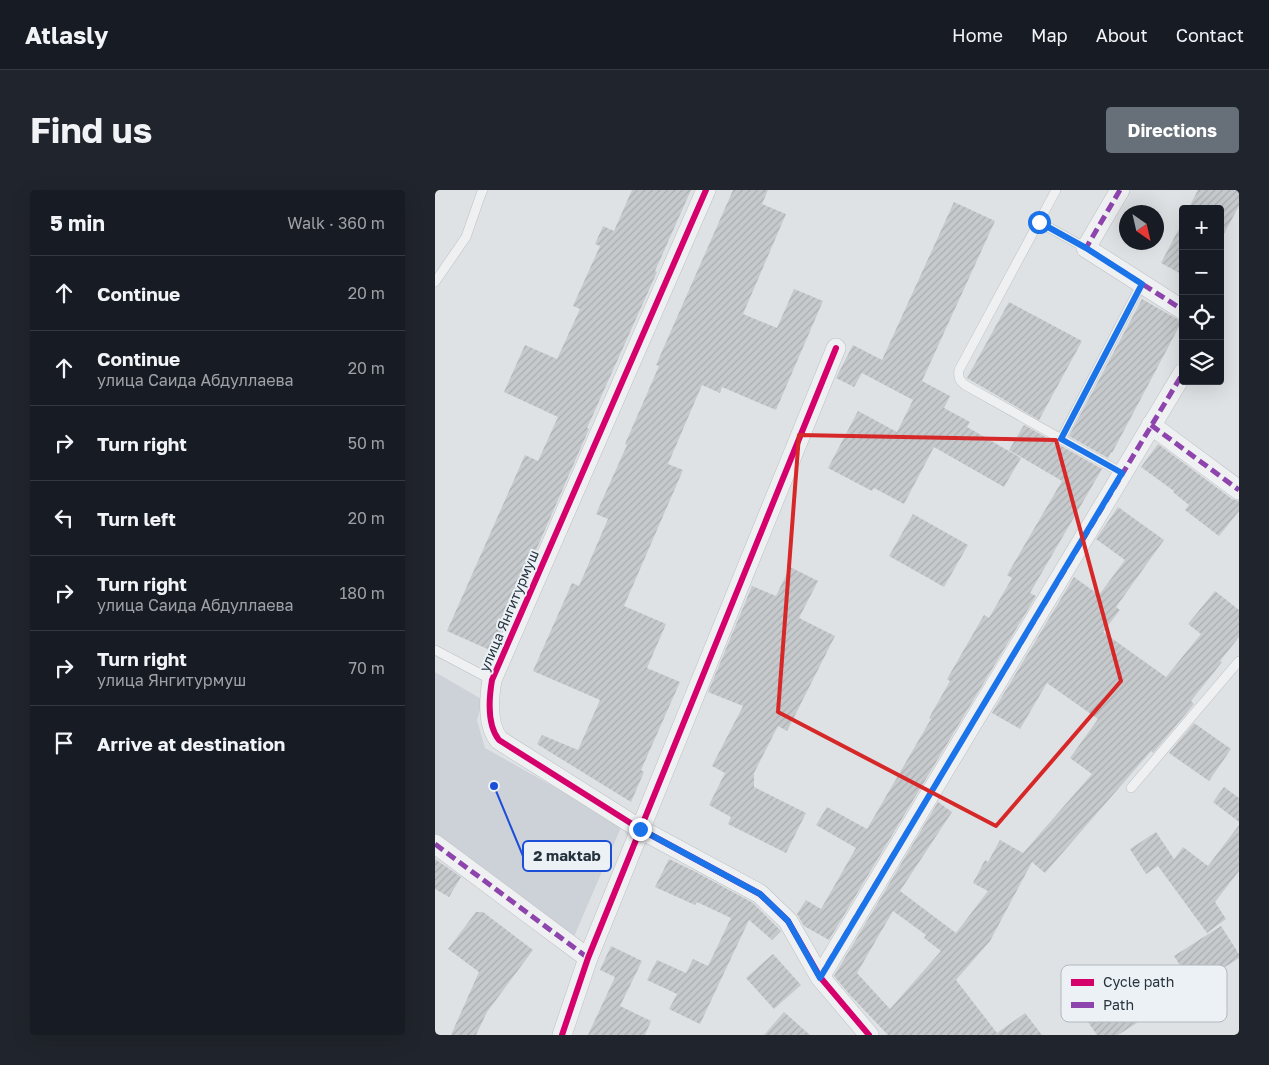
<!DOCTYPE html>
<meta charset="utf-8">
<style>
:root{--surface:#171b24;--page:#20242c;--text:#f1f3f6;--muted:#9ea1a6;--line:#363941;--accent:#677078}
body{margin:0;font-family:"Golos Text",sans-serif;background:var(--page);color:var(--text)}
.controls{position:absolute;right:15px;top:15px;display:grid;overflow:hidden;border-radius:5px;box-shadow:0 5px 20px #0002}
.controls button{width:45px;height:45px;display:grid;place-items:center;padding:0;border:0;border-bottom:1px solid var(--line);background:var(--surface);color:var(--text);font:25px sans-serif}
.compass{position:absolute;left:684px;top:15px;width:45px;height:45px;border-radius:50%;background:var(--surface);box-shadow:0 5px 20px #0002;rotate:146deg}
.stop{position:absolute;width:15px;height:15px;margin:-11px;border:4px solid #1a73e8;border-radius:50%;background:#fff}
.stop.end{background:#1a73e8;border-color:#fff;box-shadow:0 1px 5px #0008}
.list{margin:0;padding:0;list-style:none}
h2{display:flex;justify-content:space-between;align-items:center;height:65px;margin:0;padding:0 20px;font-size:21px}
h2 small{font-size:16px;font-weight:400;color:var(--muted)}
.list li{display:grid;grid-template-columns:32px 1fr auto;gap:15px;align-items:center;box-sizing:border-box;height:75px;padding:0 20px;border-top:1px solid var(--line)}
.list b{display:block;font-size:19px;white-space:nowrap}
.list p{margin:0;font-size:16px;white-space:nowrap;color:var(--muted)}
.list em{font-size:16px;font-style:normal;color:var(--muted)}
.icon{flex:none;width:28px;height:28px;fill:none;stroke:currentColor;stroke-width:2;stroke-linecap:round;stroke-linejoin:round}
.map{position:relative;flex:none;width:804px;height:845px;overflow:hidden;border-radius:5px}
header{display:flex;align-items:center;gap:30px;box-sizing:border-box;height:70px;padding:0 25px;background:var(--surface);border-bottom:1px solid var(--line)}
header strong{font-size:24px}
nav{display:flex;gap:28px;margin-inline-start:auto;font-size:18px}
.intro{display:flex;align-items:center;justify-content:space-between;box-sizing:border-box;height:120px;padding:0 30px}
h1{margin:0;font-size:35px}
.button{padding:12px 22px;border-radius:5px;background:var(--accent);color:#fff;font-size:18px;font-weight:700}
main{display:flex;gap:30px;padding:0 30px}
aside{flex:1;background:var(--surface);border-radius:5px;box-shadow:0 5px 20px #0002}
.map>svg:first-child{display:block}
.built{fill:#cdd2d8}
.building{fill:url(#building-hatch);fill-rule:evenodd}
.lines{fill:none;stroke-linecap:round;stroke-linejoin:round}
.service-casing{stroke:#bdc0c3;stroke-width:10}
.minor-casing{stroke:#bdc0c3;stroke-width:20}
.service{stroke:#eff0f1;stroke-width:9}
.minor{stroke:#eff0f1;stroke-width:19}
.quiet{stroke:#8e44ad;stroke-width:5;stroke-dasharray:10 5;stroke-linecap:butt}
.cycleway-casing{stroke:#ecf1f5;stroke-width:9}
.cycleway{stroke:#d6006c;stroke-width:6}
.route{stroke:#1a73e8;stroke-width:6}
.marked{fill:none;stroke:#d62828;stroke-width:4;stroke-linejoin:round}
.labels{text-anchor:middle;stroke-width:4;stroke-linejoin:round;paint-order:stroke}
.street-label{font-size:14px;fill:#26333e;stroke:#ecf1f5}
.key{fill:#ecf1f5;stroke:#b1b8be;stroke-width:1}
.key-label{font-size:14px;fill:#26333e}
.leader{fill:none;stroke:#1d4ed8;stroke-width:2}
.callout-dot{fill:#1d4ed8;stroke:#ecf1f5;stroke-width:2}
.callout{fill:#ecf1f5;stroke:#1d4ed8;stroke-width:2}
.callout-label{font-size:15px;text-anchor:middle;font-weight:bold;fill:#26333e}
</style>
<header>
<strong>Atlasly</strong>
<nav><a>Home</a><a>Map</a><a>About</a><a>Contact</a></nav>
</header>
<div class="intro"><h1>Find us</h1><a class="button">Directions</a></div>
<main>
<aside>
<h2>5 min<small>Walk · 360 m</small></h2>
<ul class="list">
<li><svg class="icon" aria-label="ahead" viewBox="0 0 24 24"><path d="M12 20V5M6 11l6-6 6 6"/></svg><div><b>Continue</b></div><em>20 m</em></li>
<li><svg class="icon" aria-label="ahead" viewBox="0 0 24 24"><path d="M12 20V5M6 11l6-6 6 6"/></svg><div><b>Continue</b><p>улица Саида Абдуллаева</p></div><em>20 m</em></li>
<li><svg class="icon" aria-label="right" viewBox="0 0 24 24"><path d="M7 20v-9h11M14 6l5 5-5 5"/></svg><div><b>Turn right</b></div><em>50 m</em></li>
<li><svg class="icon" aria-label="left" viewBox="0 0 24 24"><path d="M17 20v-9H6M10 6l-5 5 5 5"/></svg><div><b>Turn left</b></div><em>20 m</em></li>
<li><svg class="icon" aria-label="right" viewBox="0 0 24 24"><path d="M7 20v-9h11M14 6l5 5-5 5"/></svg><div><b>Turn right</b><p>улица Саида Абдуллаева</p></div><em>180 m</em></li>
<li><svg class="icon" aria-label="right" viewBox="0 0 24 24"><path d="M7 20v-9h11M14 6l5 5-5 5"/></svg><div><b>Turn right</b><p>улица Янгитурмуш</p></div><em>70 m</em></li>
<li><svg class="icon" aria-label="arrive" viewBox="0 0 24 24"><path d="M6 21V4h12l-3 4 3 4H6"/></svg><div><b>Arrive at destination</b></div></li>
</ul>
</aside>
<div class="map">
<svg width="804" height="845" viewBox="0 0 804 845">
<defs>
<pattern id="building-hatch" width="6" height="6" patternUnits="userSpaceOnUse" patternTransform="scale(1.25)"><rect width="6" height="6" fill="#c7cacd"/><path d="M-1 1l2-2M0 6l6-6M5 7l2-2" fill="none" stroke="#abaeb1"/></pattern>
</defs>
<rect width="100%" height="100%" fill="#dfe2e5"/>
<!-- built -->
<path class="built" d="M0,482L48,510L42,530L50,558L187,635L138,749L0,646Z"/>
<!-- building -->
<g class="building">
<path d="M197,0H256L220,81L222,82L152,238L154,239L57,461L12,441L90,265L103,271L123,227L69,202L90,155L122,169L145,119L138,116L165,56L160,54L168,36L179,41Z"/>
<path d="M298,0H333L327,14L351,24L308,124L342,138L359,99L388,111L341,220L287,197L285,203L267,195L233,274L248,280L189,416L231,434L212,478L245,492L206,580L209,582L196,612L102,554L107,545L143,560L165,510L98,481L137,393L144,396L173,329L161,324L192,255L190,254L224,176L221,175Z"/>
<path d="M763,0H804V16L785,51V19H753Z"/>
<path d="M519,12L560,31L487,191L515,206L509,218L535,232L532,237L586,268L569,297L499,257L469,314L439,298L437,301L393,278L423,221L462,242L478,210L427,183L419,197L401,188L418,155L447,170Z"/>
<path d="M748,31V85L726,73Z"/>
<path d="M707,109L742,129L747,131L677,263L676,262L673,268L634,246Z"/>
<path d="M574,112L647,151L604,230L532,188Z"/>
<path d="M589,235L667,279L595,403L601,406L394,750L369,736L362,724L371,710L386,719L421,658L381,635L392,617L432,639L496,529L494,528L515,491L512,489L549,425L554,428L577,388L572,385L627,291L574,260Z"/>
<path d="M723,254L797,309L804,311V321L784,346L750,320L754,315L738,302L739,301L706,277Z"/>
<path d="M683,317L729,350L681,417L685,420L668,442L731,487L766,444L753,434L780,401L804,420V447L785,471L787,472L756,511L759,514L718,563L716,561L610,683L597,672L555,751L521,790L562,843L590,823L607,845H453L415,805L399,786L503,612L517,622L465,701L521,743L553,701L538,693L550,670L553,672L565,650L588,663L657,584L635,568L663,529L612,493L585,539L557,523L639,387L664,405L690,370L661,349ZM458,721L491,745L489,748L506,761L455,819L422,783Z"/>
<path d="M478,324L533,355L509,397L454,366Z"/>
<path d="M355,377L383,391L364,428L400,446L352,541L343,536L319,583V597L371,623L351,663L293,634L296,627L274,615L290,583L277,576L308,516L273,502L317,396L341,406Z"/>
<path d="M759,533L796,559L774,591L734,563Z"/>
<path d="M789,597L804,608V632L778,612Z"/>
<path d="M804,635V681L780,712L791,729L772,743L723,676L711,684L695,659L721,642L739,669L748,657L773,676Z"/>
<path d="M0,669L26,687L14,707L0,699Z"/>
<path d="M234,669L261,682L318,713L346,741L337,750L314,730L265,834L234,819L242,804L212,790L222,770L251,783L258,769L273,776L296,728L262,712L260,715L220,697Z"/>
<path d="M41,722H48L98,760L52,822L41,845H16L44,782L13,759Z"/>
<path d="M786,736L804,764V768L759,797L739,766Z"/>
<path d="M176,756L207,771L185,816L216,831L210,845H153L180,787L165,780Z"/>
<path d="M338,764L366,795L339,819L311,788Z"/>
<path d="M706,781L730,815L683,845H662L639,812L660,797L668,808Z"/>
<path d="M349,822L375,845H329Z"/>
</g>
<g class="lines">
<!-- service casing -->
<g class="service-casing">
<g id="service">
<path d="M621,0L524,180C523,187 524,190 530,195L687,283"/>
<path d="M604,32L651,58"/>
<path d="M0,92L31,47L46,4L48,0"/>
<path d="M626,249L707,93"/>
<path d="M0,460L57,490"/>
<path d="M696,598L804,471"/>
</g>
</g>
<!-- minor casing -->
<g class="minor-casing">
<g id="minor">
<path d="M271,0L57,490C54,508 52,535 64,550L205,639L325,704L353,731L385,787L434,845"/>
<path d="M685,0L651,58L748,120"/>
<path d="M716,235L804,300"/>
<path d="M0,654L153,768"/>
<path d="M385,787L748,183"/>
<path d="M127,845L153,768L401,158"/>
</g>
</g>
<!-- service -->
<use href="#service" class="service"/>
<!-- minor -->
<use href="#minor" class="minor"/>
<!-- quiet -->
<g class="quiet">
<path d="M685,0L651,58L748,120"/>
<path d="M716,235L804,300"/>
<path d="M0,654L153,768"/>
<path d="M385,787L748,183"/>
</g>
<!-- cycleway casing -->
<g class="cycleway-casing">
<g id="cycleway">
<path d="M271,0L57,490C54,508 52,535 64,550L205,639L325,704L353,731L385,787L434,845"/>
<path d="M127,845L153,768L401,158"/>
</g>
</g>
<!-- cycleway -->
<use href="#cycleway" class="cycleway"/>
</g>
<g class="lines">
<!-- route -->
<path class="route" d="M205,639L325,704L353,731L385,788L687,283L626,249L707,94L651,58L604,32"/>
</g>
<!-- marked area -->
<path class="marked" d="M364,245L621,250L686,491L561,636L343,522Z"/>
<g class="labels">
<!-- street labels -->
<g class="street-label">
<text transform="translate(74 421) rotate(-67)" y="5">улица Янгитурмуш</text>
</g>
</g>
<!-- legend -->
<rect x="626" y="775" width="166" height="57" rx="8" class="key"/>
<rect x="636" y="789" width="23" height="7" fill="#d6006c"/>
<rect x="636" y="812" width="23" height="6" fill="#8e44ad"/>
<g class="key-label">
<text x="668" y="797">Cycle path</text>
<text x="668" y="820">Path</text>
</g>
<!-- callouts -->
<path class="leader" d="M59 596L88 666"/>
<circle class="callout-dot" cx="59" cy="596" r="5"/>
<rect class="callout" x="88" y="651" width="88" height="30" rx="5"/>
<g class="callout-label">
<text x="132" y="671">2 maktab</text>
</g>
</svg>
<div class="controls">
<button>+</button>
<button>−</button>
<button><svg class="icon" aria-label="locate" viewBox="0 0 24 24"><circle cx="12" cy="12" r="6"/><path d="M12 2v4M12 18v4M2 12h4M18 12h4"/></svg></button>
<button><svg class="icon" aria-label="layers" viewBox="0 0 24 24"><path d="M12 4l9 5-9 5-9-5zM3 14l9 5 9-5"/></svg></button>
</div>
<svg class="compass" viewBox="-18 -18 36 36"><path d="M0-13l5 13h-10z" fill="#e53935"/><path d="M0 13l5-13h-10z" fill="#9ea1a6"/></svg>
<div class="stop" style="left:604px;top:32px"></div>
<div class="stop end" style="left:205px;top:639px"></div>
</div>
</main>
